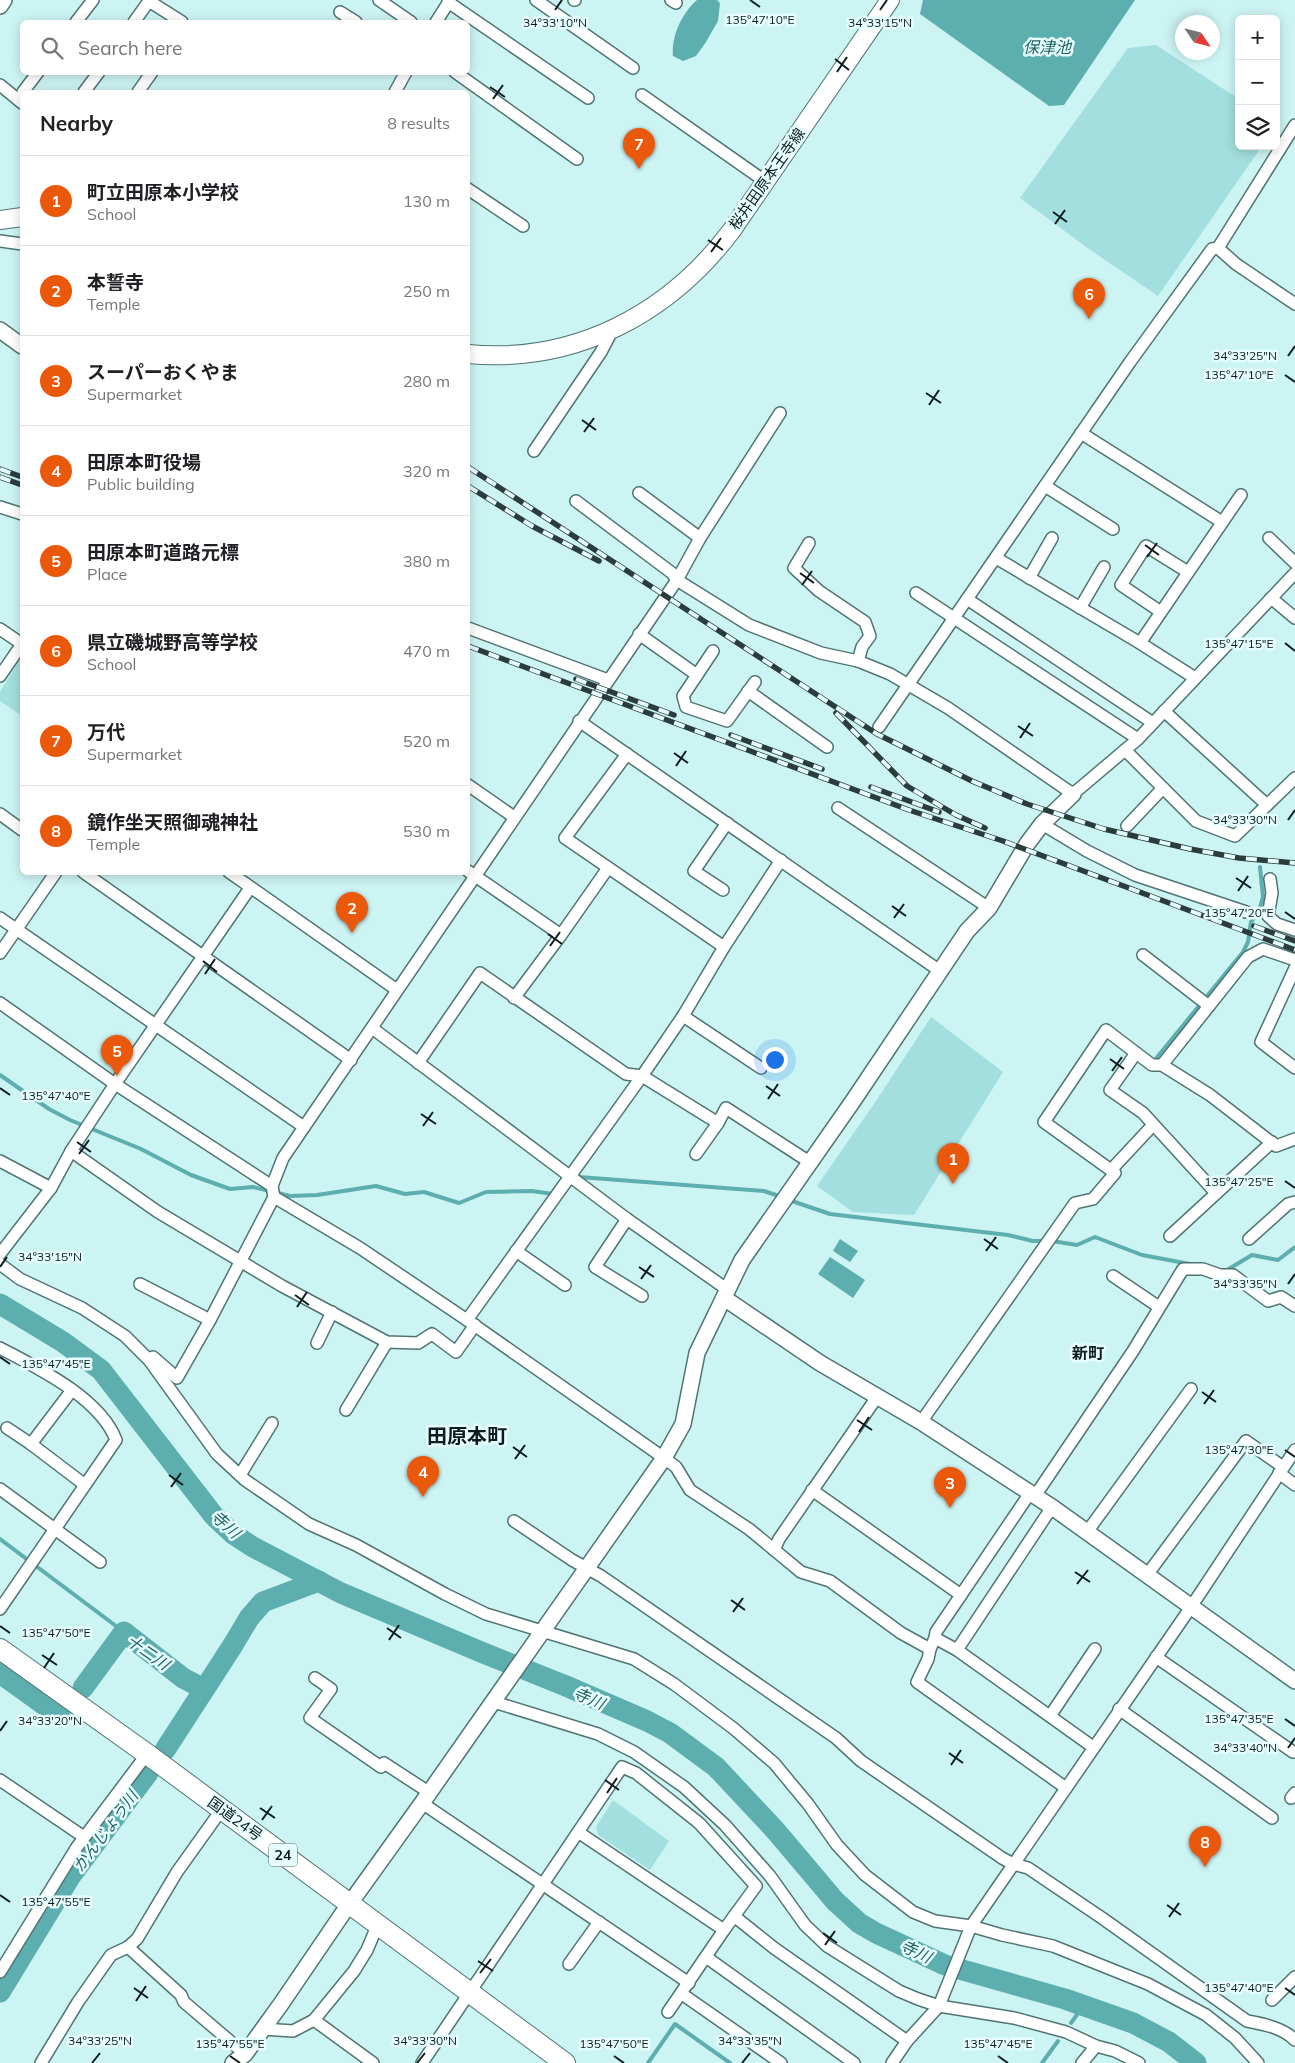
<!DOCTYPE html>
<meta charset="utf-8">
<style>
:root{--surface:#fff;--page:#f2f2f2;--text:#202124;--muted:#757577;--line:#e0e0e0;--accent:#ea580c}
body{margin:0;font-family:Mulish,"Noto Sans JP",sans-serif;background:var(--page);color:var(--text)}
.controls{position:absolute;right:15px;top:15px;display:grid;overflow:hidden;border-radius:8px;box-shadow:0 2px 12px #0003}
.controls button{width:45px;height:45px;display:grid;place-items:center;padding:0;border:0;border-bottom:1px solid var(--line);background:var(--surface);color:var(--text);font:25px sans-serif}
.compass{position:absolute;left:1175px;top:15px;width:45px;height:45px;border-radius:50%;background:var(--surface);box-shadow:0 2px 12px #0003;rotate:125deg}
.you{position:absolute;left:774px;top:1059px;width:18px;height:18px;margin:-12px;border:4px solid #fff;border-radius:50%;background:#1a73e8;box-shadow:0 0 0 8px #1a73e833}
.badge{display:grid;place-items:center;width:32px;height:32px;border-radius:50%;background:var(--accent);color:#fff;font-size:16px;font-weight:700}
.pin{position:absolute;translate:-50% -41px;filter:drop-shadow(0 1px 2px #0008)}
.pin::after{content:'';position:absolute;top:26px;width:18px;height:15px;background:inherit;clip-path:polygon(0 0,100% 0,50% 100%)}
.list{margin:0;padding:0;list-style:none}
h2{display:flex;justify-content:space-between;align-items:center;height:65px;margin:0;padding:0 20px;font-size:21px}
h2 small{font-size:16px;font-weight:400;color:var(--muted)}
.list li{display:grid;grid-template-columns:32px 1fr auto;gap:15px;align-items:center;box-sizing:border-box;height:90px;padding:0 20px;border-top:1px solid var(--line)}
.list b{display:block;font-size:19px;white-space:nowrap}
.list p{margin:0;font-size:16px;white-space:nowrap;color:var(--muted)}
.list em{font-size:16px;font-style:normal;color:var(--muted)}
.icon{flex:none;width:28px;height:28px;fill:none;stroke:currentColor;stroke-width:2;stroke-linecap:round;stroke-linejoin:round}
.map{position:relative;flex:none;width:1295px;height:2063px;overflow:hidden}
.search{position:absolute;background:var(--surface);box-shadow:0 2px 12px #0003;left:20px;top:20px;width:450px;height:55px;display:flex;align-items:center;gap:12px;box-sizing:border-box;padding:0 18px;border-radius:8px;color:var(--muted);font-size:19px}
.panel{position:absolute;background:var(--surface);box-shadow:0 2px 12px #0003;left:20px;top:90px;width:450px;height:785px;border-radius:8px}
.map>svg:first-child{display:block}
.green{fill:#a3dfde}
.water{fill:#5daeae}
.lines{fill:none;stroke-linecap:round;stroke-linejoin:round}
.stream{stroke:#5daeae;stroke-width:4}
.river{stroke:#5daeae;stroke-width:21}
.street-casing{stroke:#507474;stroke-width:14}
.secondary-casing{stroke:#507474;stroke-width:18}
.primary-casing{stroke:#507474;stroke-width:20}
.highway-casing{stroke:#507474;stroke-width:22}
.street{stroke:#fff;stroke-width:11}
.secondary{stroke:#fff;stroke-width:15}
.primary{stroke:#fff;stroke-width:18}
.highway{stroke:#fff;stroke-width:20}
.rail-casing{stroke:#2a3d3c;stroke-width:5.5}
.rail{stroke:#e6fdfd;stroke-width:4;stroke-dasharray:11;stroke-linecap:butt}
.ticks{fill:none;stroke:#0d1c1c;stroke-width:2}
.labels{text-anchor:middle;stroke-width:5;stroke-linejoin:round;paint-order:stroke}
.shield{fill:#e6fdfd;stroke:#4e6060;stroke-width:1}
.shield-label{font-size:14px;font-weight:bold;fill:#0d1c1c}
.street-label{font-size:15px;fill:#0d1c1c;stroke:#e6fdfd}
.water-label{font-size:16px;font-style:italic;fill:#1e6262;stroke:#e6fdfd}
.neighbourhood-label{font-size:16px;font-weight:bold;fill:#0d1c1c;stroke:#e6fdfd}
.district-label{font-size:20px;font-weight:bold;fill:#0d1c1c;stroke:#e6fdfd}
.ticks-label{font-size:12px;text-anchor:middle;fill:#0d1c1c;stroke:#e6fdfd;stroke-width:5;stroke-linejoin:round;paint-order:stroke}
</style>
<div class="map">
<svg width="1295" height="2063" viewBox="0 0 1295 2063">
<rect width="100%" height="100%" fill="#ccf4f3"/>
<!-- green -->
<g class="green">
<path d="M1156,45L1239,99V146H1262L1158,296L1089,249L1020,198L1128,48Z"/>
<path d="M22,656V716L0,701V692Z"/>
<path d="M931,1017L1003,1072L914,1215L853,1212L817,1186L876,1101Z"/>
<path d="M613,1800L669,1841L650,1870L598,1835L596,1827Z"/>
</g>
<!-- water -->
<g class="water">
<path d="M697,0H717L720,3L718,21L706,42L696,56L683,61L673,56C671,36 682,13 697,0Z"/>
<path d="M923,0H1135L1064,105L1049,106L920,14Z"/>
<path d="M840,1239L858,1251L850,1262L833,1251Z"/>
<path d="M830,1257L865,1280L853,1298L818,1274Z"/>
</g>
<g class="lines">
<!-- stream -->
<g class="stream">
<path d="M1154,1061L1243,952L1248,942L1251,922L1259,911L1263,897L1260,867"/>
<path d="M0,1075L49,1109L70,1120L141,1149L191,1175L230,1189L253,1187L290,1196L317,1195L376,1186L405,1194L424,1192L459,1203L486,1192L532,1191L553,1194"/>
<path d="M576,1179L579,1177L764,1191L782,1197"/>
<path d="M789,1200L830,1214L1008,1235L1033,1241H1045"/>
<path d="M1052,1241L1077,1245L1095,1237L1142,1255L1190,1264"/>
<path d="M1227,1270L1252,1255L1278,1260L1295,1247"/>
<path d="M0,1539L124,1632"/>
<path d="M1071,2023L1084,2005"/>
<path d="M648,2063L675,2024L730,2063"/>
<path d="M1042,2063L1058,2041"/>
</g>
<!-- river -->
<g class="river">
<path d="M0,1304L63,1342L101,1370L214,1516L233,1534L253,1547L341,1593L481,1652L566,1686L647,1721L670,1733L716,1767L775,1830L835,1901L859,1923L876,1933L945,1965L1065,1999L1133,2023L1169,2042L1196,2063"/>
<path d="M0,1673L61,1717"/>
<path d="M83,1688L124,1632L183,1678L204,1689"/>
<path d="M165,1750L233,1645L249,1618L263,1602L319,1581"/>
<path d="M0,1992L70,1877L148,1773"/>
</g>
<!-- street casing -->
<g class="street-casing">
<g id="street">
<path d="M379,0L411,22"/>
<path d="M536,0L633,68"/>
<path d="M574,0H575"/>
<path d="M671,0L676,3"/>
<path d="M448,2L588,98"/>
<path d="M340,12L356,22"/>
<path d="M76,22L93,0"/>
<path d="M134,22L149,1L182,22"/>
<path d="M436,22L450,0"/>
<path d="M455,72L577,159"/>
<path d="M0,85L22,103"/>
<path d="M23,92L38,72"/>
<path d="M84,92L99,72"/>
<path d="M138,92L152,72"/>
<path d="M395,92L406,72"/>
<path d="M642,95L766,182"/>
<path d="M468,189L523,226"/>
<path d="M0,241L22,244"/>
<path d="M1218,248L1236,264L1295,304"/>
<path d="M1081,433L1222,522"/>
<path d="M534,451L601,352L613,329"/>
<path d="M1045,486L1113,529"/>
<path d="M639,493L700,538"/>
<path d="M576,501L672,573L677,580L749,625L821,653L858,661L890,674L948,708L1073,794L1138,739L1295,573"/>
<path d="M0,507L22,514"/>
<path d="M1269,538L1295,563"/>
<path d="M809,543L794,568L819,591L865,622L870,636L862,647L858,661"/>
<path d="M996,558L1140,643L1195,678"/>
<path d="M1029,578L1052,538"/>
<path d="M916,593L1138,739"/>
<path d="M1271,598L1295,618"/>
<path d="M967,599L1153,723"/>
<path d="M1080,608L1104,567"/>
<path d="M1161,612L1121,585L1146,546L1188,572"/>
<path d="M468,628L608,680"/>
<path d="M0,629L22,644"/>
<path d="M639,634L697,675"/>
<path d="M1140,643L1241,495"/>
<path d="M713,651L683,696L686,707L727,721L755,682"/>
<path d="M0,676L22,644"/>
<path d="M748,691L827,747"/>
<path d="M1164,711L1267,805"/>
<path d="M579,721L940,971"/>
<path d="M879,727L1130,362L1212,249L1218,248L1295,125"/>
<path d="M1125,750L1196,821L1235,836L1295,778"/>
<path d="M627,754L565,838L724,947"/>
<path d="M468,785L514,817"/>
<path d="M838,808L989,908"/>
<path d="M0,814L22,830"/>
<path d="M1042,824L1087,851L1135,875L1246,912"/>
<path d="M1127,826L1163,788"/>
<path d="M468,871L561,935L514,998"/>
<path d="M83,872L351,1060"/>
<path d="M229,872L397,990"/>
<path d="M1270,879L1272,893L1268,916L1277,924L1295,930"/>
<path d="M723,890L694,871L727,823"/>
<path d="M0,918L304,1127"/>
<path d="M561,935L608,868"/>
<path d="M0,953L56,872"/>
<path d="M1143,955L1209,1006"/>
<path d="M1295,968L1261,1042L1295,1068"/>
<path d="M0,1003L115,1084L272,1186"/>
<path d="M683,1016L761,1068"/>
<path d="M372,1028L627,1219L728,1290"/>
<path d="M1136,1053L1110,1090L1143,1113L1216,1193"/>
<path d="M418,1063L480,973L626,1074L642,1076L718,1123L726,1108L811,1163"/>
<path d="M1162,1065L1248,957L1263,949L1295,960"/>
<path d="M71,1151L158,1212L282,1286L387,1342L418,1343L432,1334L456,1352L475,1325"/>
<path d="M696,1154L718,1123"/>
<path d="M0,1161L51,1188"/>
<path d="M1111,1170L1153,1125"/>
<path d="M274,1197L360,1248L467,1320L664,1458L676,1467L690,1490L749,1529L801,1572L830,1581L901,1633L930,1649L935,1638L957,1650L1093,1747"/>
<path d="M627,1219L595,1267L642,1296"/>
<path d="M1170,1236L1272,1142"/>
<path d="M1249,1239L1288,1204L1295,1202"/>
<path d="M516,1251L565,1285"/>
<path d="M0,1254L51,1188L71,1151L115,1084L250,888"/>
<path d="M0,1264L20,1279L82,1308L125,1336L149,1360L217,1454L245,1480L309,1524L356,1545L445,1594L486,1614L634,1659L674,1684L733,1728L774,1763L808,1804L837,1845L865,1875L913,1912L935,1921L971,1926L1002,1935L1053,1946L1148,1984L1206,2015L1235,2038L1258,2063"/>
<path d="M1113,1276L1159,1307"/>
<path d="M140,1284L210,1320"/>
<path d="M467,1320L642,1076L683,1016L724,947L781,860"/>
<path d="M317,1343L332,1312"/>
<path d="M0,1348C38,1368 100,1398 116,1440L0,1609"/>
<path d="M151,1358L153,1357L177,1378L210,1320L274,1197L272,1186L283,1158L677,580L700,538L780,413"/>
<path d="M346,1410L387,1342"/>
<path d="M921,1422L1075,1203L1093,1199L1115,1173L1044,1122L1106,1030L1152,1065H1162L1210,1095L1276,1146L1295,1139"/>
<path d="M7,1428L31,1444L85,1485"/>
<path d="M31,1444L72,1390"/>
<path d="M1279,1473L1295,1485"/>
<path d="M240,1475L272,1423"/>
<path d="M0,1489L100,1562"/>
<path d="M812,1490L961,1595"/>
<path d="M1035,1496L1133,1351L1183,1269H1203L1220,1275H1233L1268,1301L1281,1297L1295,1306"/>
<path d="M514,1521L572,1560L601,1576L836,1738L861,1761L1002,1858L1013,1864L1028,1868L1102,1918L1247,2021C1264,2024 1283,2028 1295,2040"/>
<path d="M1087,1532L1191,1389"/>
<path d="M774,1550L779,1539L877,1397"/>
<path d="M1147,1575L1246,1441L1283,1467"/>
<path d="M935,1638L936,1632L1030,1493"/>
<path d="M930,1649L928,1659L917,1682L1066,1788"/>
<path d="M957,1650L1052,1507"/>
<path d="M1156,1657L1293,1752"/>
<path d="M315,1678L331,1689L310,1718L381,1767L384,1763L430,1793"/>
<path d="M494,1702L598,1734L634,1752L684,1787L725,1825L770,1876L805,1925L827,1946L899,1991L918,1999L939,2006L1014,2018L1066,2032L1096,2046L1115,2051L1139,2063"/>
<path d="M1119,1709L1272,1818"/>
<path d="M1050,1716L1095,1649"/>
<path d="M0,1780L84,1837"/>
<path d="M1291,1798L1295,1793"/>
<path d="M422,1803L689,1983"/>
<path d="M578,1832L724,1930"/>
<path d="M734,1916L774,1948L907,2041"/>
<path d="M128,1947L181,1995L184,2002L245,2054"/>
<path d="M706,1957L854,2063"/>
<path d="M569,1964L599,1922"/>
<path d="M0,1972L77,1847L147,1754"/>
<path d="M682,1994L781,2063"/>
<path d="M1272,2000L1295,1977"/>
<path d="M314,2020L373,2063"/>
<path d="M263,2029L293,2031L314,2020L354,1971L367,1950L378,1924"/>
<path d="M41,2063L78,2002L111,1955L128,1947L137,1939L177,1872L222,1809"/>
<path d="M422,2063L622,1767L636,1773L699,1823L756,1886L724,1930L668,2012"/>
<path d="M892,2063L907,2041L939,2006L971,1926L1191,1607L1295,1450"/>
<path d="M1082,2063L1096,2046"/>
</g>
</g>
<!-- secondary casing -->
<g class="secondary-casing">
<g id="secondary">
<path d="M0,6L4,0"/>
<path d="M0,330L22,346"/>
<path d="M724,1298L820,1363L921,1422L1052,1507L1295,1681"/>
<path d="M233,2063L245,2054L281,2004L343,1913L422,1803L664,1458L683,1424L697,1353L742,1260L853,1101L967,931L989,908L1027,844L1042,824L1073,794"/>
</g>
</g>
<!-- primary casing -->
<g class="primary-casing">
<g id="primary">
<path d="M0,220L22,217"/>
<path d="M468,354C575,364 669,314 732,230L890,0"/>
</g>
</g>
<!-- highway casing -->
<g class="highway-casing">
<path id="highway" d="M0,1649L147,1754L565,2063"/>
</g>
<!-- street -->
<use href="#street" class="street"/>
<!-- secondary -->
<use href="#secondary" class="secondary"/>
<!-- primary -->
<use href="#primary" class="primary"/>
<!-- highway -->
<use href="#highway" class="highway"/>
<!-- rail casing -->
<g class="rail-casing">
<g id="rail">
<path d="M468,467L877,734L972,781L1027,804L1104,829L1190,849L1239,858L1295,863"/>
<path d="M0,469L22,477"/>
<path d="M0,477L22,485"/>
<path d="M468,486L532,526L599,561"/>
<path d="M468,646L909,810L1003,841L1295,950"/>
<path d="M576,679L674,715"/>
<path d="M836,713L907,786L956,815L985,828"/>
<path d="M731,735L822,769"/>
<path d="M871,787L939,812"/>
<path d="M1254,926L1295,941"/>
</g>
</g>
<!-- rail -->
<use href="#rail" class="rail"/>
</g>
<!-- ticks -->
<path class="ticks" d="M750,0L760,7M555,10L562,0M880,10L887,0M835,59L849,70M837,72L847,57M490,87L505,97M493,99L503,85M1053,212L1067,222M1055,224L1065,210M708,240L723,250M711,252L721,238M1288,356L1295,346M1285,375L1295,382M926,393L941,403M929,405L939,390M582,420L596,430M584,432L594,418M1145,545L1159,555M1147,557L1157,543M800,573L814,583M802,585L812,571M1285,643L1295,651M1018,726L1033,736M1020,738L1030,723M674,753L688,763M676,766L686,751M1288,820L1295,810M1236,878L1251,888M1238,891L1248,876M892,906L906,916M1285,912L1295,919M894,918L904,904M548,934L562,944M550,946L560,932M203,961L217,972M205,974L215,959M1110,1059L1124,1069M1112,1071L1122,1057M766,1086L780,1096M0,1088L10,1095M768,1099L778,1084M421,1114L436,1124M423,1126L433,1112M77,1142L91,1152M79,1154L89,1140M1285,1181L1295,1188M984,1239L998,1249M986,1251L996,1237M0,1267L7,1257M639,1267L654,1277M641,1279L651,1265M1288,1284L1295,1274M295,1295L309,1305M297,1307L307,1292M0,1357L10,1364M1202,1392L1216,1402M1204,1404L1214,1390M857,1420L872,1430M859,1432L869,1417M513,1447L527,1457M1285,1450L1295,1457M515,1459L525,1445M169,1475L183,1485M171,1487L181,1473M1075,1572L1090,1582M1077,1584L1088,1570M731,1600L745,1610M733,1612L743,1598M0,1626L10,1633M387,1628L401,1638M389,1640L399,1625M42,1655L57,1665M44,1668L54,1653M1285,1719L1295,1726M0,1731L7,1721M1288,1748L1295,1738M949,1753L963,1763M951,1765L961,1750M605,1780L619,1790M607,1793L617,1778M260,1808L275,1818M262,1820L272,1806M0,1895L10,1902M1167,1905L1181,1915M1169,1917L1179,1903M823,1933L837,1943M825,1945L835,1931M478,1961L493,1971M480,1973L491,1959M134,1988L148,1998M1285,1988L1295,1995M136,2001L146,1986M230,2056L240,2063M614,2056L624,2063M998,2056L1008,2063M92,2063L100,2053M417,2063L425,2053M742,2063L750,2053"/>
<g class="labels">
<!-- shield labels -->
<rect class="shield" x="269" y="1843.5" width="28" height="23" rx="4"/>
<g class="shield-label">
<text x="283" y="1860">24</text>
</g>
<!-- street labels -->
<g class="street-label">
<text transform="translate(767 179) rotate(-55)" y="5">桜井田原本王寺線</text>
<text transform="translate(235 1819) rotate(36)" y="5">国道24号</text>
</g>
<!-- water labels -->
<g class="water-label">
<text x="1047" y="53">保津池</text>
<text transform="translate(226 1524) rotate(42)" y="6">寺川</text>
<text transform="translate(148 1652) rotate(35)" y="6">十二川</text>
<text transform="translate(589 1698) rotate(23)" y="6">寺川</text>
<text transform="translate(105 1831) rotate(-53)" y="6">かんじょう川</text>
<text transform="translate(916 1951) rotate(25)" y="6">寺川</text>
</g>
<!-- neighbourhood labels -->
<g class="neighbourhood-label">
<text x="1088" y="1359">新町</text>
</g>
<!-- district labels -->
<g class="district-label">
<text x="467" y="1443">田原本町</text>
</g>
</g>
<g class="ticks-label">
<text x="760" y="24">135°47'10"E</text>
<text x="555" y="27">34°33'10"N</text>
<text x="880" y="27">34°33'15"N</text>
<text x="1245" y="360">34°33'25"N</text>
<text x="1239" y="379">135°47'10"E</text>
<text x="1239" y="648">135°47'15"E</text>
<text x="1245" y="824">34°33'30"N</text>
<text x="1239" y="917">135°47'20"E</text>
<text x="56" y="1100">135°47'40"E</text>
<text x="1239" y="1186">135°47'25"E</text>
<text x="50" y="1261">34°33'15"N</text>
<text x="1245" y="1288">34°33'35"N</text>
<text x="56" y="1368">135°47'45"E</text>
<text x="1239" y="1454">135°47'30"E</text>
<text x="56" y="1637">135°47'50"E</text>
<text x="1239" y="1723">135°47'35"E</text>
<text x="50" y="1725">34°33'20"N</text>
<text x="1245" y="1752">34°33'40"N</text>
<text x="56" y="1906">135°47'55"E</text>
<text x="1239" y="1992">135°47'40"E</text>
<text x="100" y="2045">34°33'25"N</text>
<text x="425" y="2045">34°33'30"N</text>
<text x="750" y="2045">34°33'35"N</text>
<text x="230" y="2048">135°47'55"E</text>
<text x="614" y="2048">135°47'50"E</text>
<text x="998" y="2048">135°47'45"E</text>
</g>
</svg>
<div class="controls">
<button>+</button>
<button>−</button>
<button><svg class="icon" aria-label="layers" viewBox="0 0 24 24"><path d="M12 4l9 5-9 5-9-5zM3 14l9 5 9-5"/></svg></button>
</div>
<svg class="compass" viewBox="-18 -18 36 36"><path d="M0-13l5 13h-10z" fill="#e53935"/><path d="M0 13l5-13h-10z" fill="#757577"/></svg>
<div class="you"></div>
<div class="pin badge" style="left:953px;top:1184px">1</div>
<div class="pin badge" style="left:352px;top:933px">2</div>
<div class="pin badge" style="left:950px;top:1508px">3</div>
<div class="pin badge" style="left:423px;top:1497px">4</div>
<div class="pin badge" style="left:117px;top:1076px">5</div>
<div class="pin badge" style="left:1089px;top:319px">6</div>
<div class="pin badge" style="left:639px;top:169px">7</div>
<div class="pin badge" style="left:1205px;top:1867px">8</div>
<div class="search"><svg class="icon" aria-label="search" viewBox="0 0 24 24"><circle cx="10" cy="10" r="6"/><path d="M15 15l6 6"/></svg>Search here</div>
<section class="panel">
<h2>Nearby<small>8 results</small></h2>
<ul class="list">
<li><span class="badge">1</span><div><b>町立田原本小学校</b><p>School</p></div><em>130 m</em></li>
<li><span class="badge">2</span><div><b>本誓寺</b><p>Temple</p></div><em>250 m</em></li>
<li><span class="badge">3</span><div><b>スーパーおくやま</b><p>Supermarket</p></div><em>280 m</em></li>
<li><span class="badge">4</span><div><b>田原本町役場</b><p>Public building</p></div><em>320 m</em></li>
<li><span class="badge">5</span><div><b>田原本町道路元標</b><p>Place</p></div><em>380 m</em></li>
<li><span class="badge">6</span><div><b>県立磯城野高等学校</b><p>School</p></div><em>470 m</em></li>
<li><span class="badge">7</span><div><b>万代</b><p>Supermarket</p></div><em>520 m</em></li>
<li><span class="badge">8</span><div><b>鏡作坐天照御魂神社</b><p>Temple</p></div><em>530 m</em></li>
</ul>
</section>
</div>
